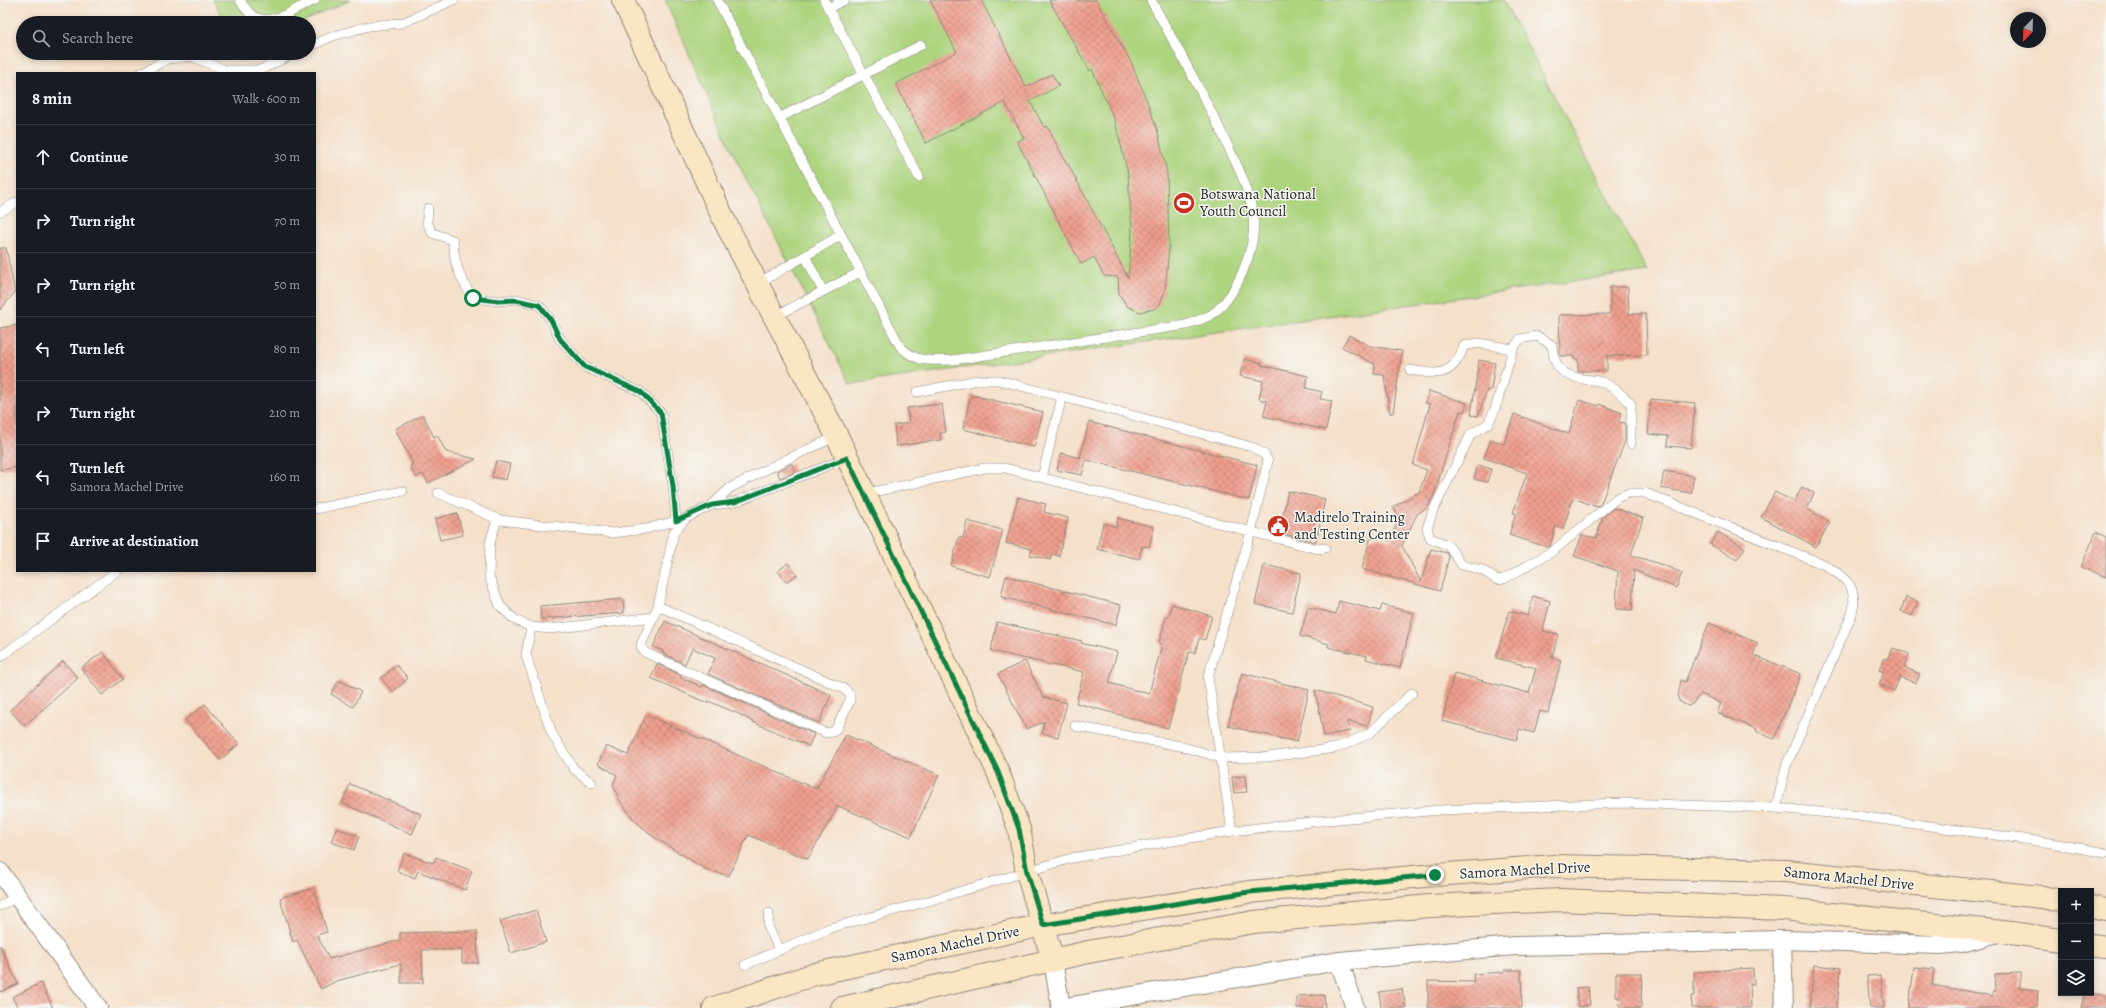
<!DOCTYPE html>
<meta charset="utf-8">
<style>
:root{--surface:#171b24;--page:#242831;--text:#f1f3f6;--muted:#9ea1a6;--line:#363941}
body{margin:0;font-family:Alegreya,serif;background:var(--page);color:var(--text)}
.controls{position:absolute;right:12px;bottom:12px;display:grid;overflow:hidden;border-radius:0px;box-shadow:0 2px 6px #0003}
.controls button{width:36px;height:36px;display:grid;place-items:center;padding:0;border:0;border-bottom:1px solid var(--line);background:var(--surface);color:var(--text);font:20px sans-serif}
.compass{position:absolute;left:2010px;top:12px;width:36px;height:36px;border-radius:50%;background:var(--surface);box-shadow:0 2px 6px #0003;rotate:203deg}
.stop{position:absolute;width:12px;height:12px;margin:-9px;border:3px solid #0b8043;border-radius:50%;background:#fff}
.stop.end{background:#0b8043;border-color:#fff;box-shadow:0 1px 4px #0008}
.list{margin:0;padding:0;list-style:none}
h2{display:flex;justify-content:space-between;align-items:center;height:52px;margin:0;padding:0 16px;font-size:17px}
h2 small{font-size:13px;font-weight:400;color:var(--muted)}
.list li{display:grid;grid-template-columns:26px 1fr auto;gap:12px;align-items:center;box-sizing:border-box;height:64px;padding:0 16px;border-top:1px solid var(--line)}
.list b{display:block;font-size:15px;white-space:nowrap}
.list p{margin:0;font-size:13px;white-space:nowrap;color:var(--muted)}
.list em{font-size:13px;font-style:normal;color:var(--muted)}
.icon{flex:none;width:22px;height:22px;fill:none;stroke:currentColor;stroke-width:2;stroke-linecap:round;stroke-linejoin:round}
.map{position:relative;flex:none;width:2106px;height:1008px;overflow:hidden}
.search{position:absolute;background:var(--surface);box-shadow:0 2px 6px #0003;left:16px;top:16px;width:300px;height:44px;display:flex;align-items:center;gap:10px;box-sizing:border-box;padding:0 14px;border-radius:22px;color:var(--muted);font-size:15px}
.panel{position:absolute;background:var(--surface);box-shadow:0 2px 6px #0003;left:16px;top:72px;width:300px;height:500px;border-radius:0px}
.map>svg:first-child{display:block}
.green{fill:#add47f;stroke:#6c8055}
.building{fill:url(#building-cross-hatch)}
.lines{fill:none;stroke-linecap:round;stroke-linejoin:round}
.lane-casing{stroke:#90867a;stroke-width:10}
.street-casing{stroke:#90867a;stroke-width:20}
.secondary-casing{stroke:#90867a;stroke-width:24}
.lane{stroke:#fff;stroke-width:9}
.street{stroke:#fff;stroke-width:18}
.secondary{stroke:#fbe6c4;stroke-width:22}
.route{stroke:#0b8043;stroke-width:5}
.labels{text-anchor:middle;stroke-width:3;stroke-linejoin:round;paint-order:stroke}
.poi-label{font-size:15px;fill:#2b2b2b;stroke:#f6f6f2;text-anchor:start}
.street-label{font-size:15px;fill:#2b2b2b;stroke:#f6f6f2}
</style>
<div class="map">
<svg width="2106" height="1008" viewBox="0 0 2106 1008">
<defs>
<pattern id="building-cross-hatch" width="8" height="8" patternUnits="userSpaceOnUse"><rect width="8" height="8" fill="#f09f8d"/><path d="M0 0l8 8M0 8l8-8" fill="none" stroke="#c38273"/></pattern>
</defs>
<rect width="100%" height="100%" fill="#f6f6f2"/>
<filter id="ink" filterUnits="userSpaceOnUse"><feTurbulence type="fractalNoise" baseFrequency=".025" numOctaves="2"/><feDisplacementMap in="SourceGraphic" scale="8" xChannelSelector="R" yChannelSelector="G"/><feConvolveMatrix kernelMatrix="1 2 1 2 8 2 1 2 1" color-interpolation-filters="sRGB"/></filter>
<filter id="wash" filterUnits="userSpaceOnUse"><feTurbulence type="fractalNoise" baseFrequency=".012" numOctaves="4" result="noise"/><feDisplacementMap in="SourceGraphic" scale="16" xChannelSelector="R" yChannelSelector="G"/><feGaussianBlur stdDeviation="0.9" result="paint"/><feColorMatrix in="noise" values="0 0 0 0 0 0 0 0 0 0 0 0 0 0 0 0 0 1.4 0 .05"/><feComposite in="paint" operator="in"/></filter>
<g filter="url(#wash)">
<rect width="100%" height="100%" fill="#f5e0c9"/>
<!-- green -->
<g class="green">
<path d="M213,0H350L300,23H226Z"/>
<path d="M665,0H1503L1647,271L850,384L732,151Z"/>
</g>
<g id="blocks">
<!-- building -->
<g class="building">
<path d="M930,0H981L1026,87L1052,74L1059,86L1030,101L1044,127L1047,126L1067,164H1068L1128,278L1132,232L1128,174L1115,121L1092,69L1090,71L1049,0H1096L1131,62L1147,101L1158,132L1167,173L1169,248L1165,290L1160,304L1154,309L1140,312L1127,306L1119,294L1118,277L1104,276L1094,257L1081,264L1017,141L1024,138L1005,102L926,143L896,84L957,52Z"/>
<path d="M0,248H6L15,292L0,310Z"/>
<path d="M1610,287H1628L1629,314H1646L1647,355L1607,356V371H1578V359H1574V356H1560L1559,315L1610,314Z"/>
<path d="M17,325V467L0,470V328Z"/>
<path d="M1349,335L1370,346L1402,351L1393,413H1390L1384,375L1374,374L1375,364L1342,347Z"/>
<path d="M1244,359L1262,363L1261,365L1308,376L1306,388L1322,392L1320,399L1332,401L1326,430L1263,416L1267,401L1259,399L1263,381L1240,376Z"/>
<path d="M1479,360L1495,363L1491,390H1487L1478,416L1471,415Z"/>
<path d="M1429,391L1467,403L1464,412L1460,411L1434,494L1428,507L1417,514L1402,546L1421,582L1431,549L1447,553L1449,557L1440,591L1362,569L1370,539L1380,537L1389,541L1400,518L1393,507L1419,492L1427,470L1413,465L1430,404L1426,403Z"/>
<path d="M971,395L1043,412L1034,447L963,429Z"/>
<path d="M1651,399L1695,403L1691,448L1667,446L1668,436L1648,434Z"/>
<path d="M1579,400L1599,406V404L1622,413L1618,422L1625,423V441L1601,503L1597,507L1573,498L1563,529L1556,526L1550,546L1547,547L1509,535L1516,513H1513L1527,473L1484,458L1491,439L1504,444L1514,414L1569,434Z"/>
<path d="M942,404L946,432L940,433L941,440L896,446L894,425L909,423L907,408Z"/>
<path d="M423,415L434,437L437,435L446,452L476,459L428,483L423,474L416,477L410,466L413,464L395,429Z"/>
<path d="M1089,422L1257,465L1249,500L1086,460L1082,475L1057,470L1061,453L1080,458Z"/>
<path d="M496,461L510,464L506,480L492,477Z"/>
<path d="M792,464L795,472L780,478L777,471Z"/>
<path d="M1478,465L1491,469L1487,482L1474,479Z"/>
<path d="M1664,471L1694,476L1691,493L1661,488Z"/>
<path d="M1802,487L1814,493L1807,509L1830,522L1816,547L1761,517L1775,492L1794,502Z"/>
<path d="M1288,491L1325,499L1316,542L1279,533Z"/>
<path d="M1018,497L1046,504L1044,512L1068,518L1059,556L1052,554L1050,560L1030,555L1032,549L1006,543Z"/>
<path d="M1614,508L1643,518L1631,555L1663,565L1682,573L1676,588L1634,570L1632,610L1616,609L1618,571L1574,556L1582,535L1596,538L1603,517Z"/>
<path d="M457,513L463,535L440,540L435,519Z"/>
<path d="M1118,518L1154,527L1149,547L1142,546L1139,559L1097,549L1103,523L1116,527Z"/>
<path d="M967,521L1003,530L990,577L951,566L959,537L963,538Z"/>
<path d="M1718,532L1745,548L1737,560L1710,544Z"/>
<path d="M2096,532L2106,537V577L2081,567Z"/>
<path d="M788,563L797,575L786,582L778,571Z"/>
<path d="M1264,565L1301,573L1292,612L1255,604Z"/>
<path d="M1006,576L1121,605L1116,625L1001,597Z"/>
<path d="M1533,596L1550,601L1543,631L1558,634L1552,658L1561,660L1548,713L1540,711L1534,733L1519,729L1517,740L1442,721L1454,673L1529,693L1536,668L1496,658L1509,611L1528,616Z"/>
<path d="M1906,597L1918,602L1912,616L1901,611Z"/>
<path d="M623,599L624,613L541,619L540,606Z"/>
<path d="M1339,601L1380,611L1382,605L1414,613L1400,668L1366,659L1367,656L1328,647L1329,644L1300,636L1308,607L1336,614Z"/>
<path d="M1172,604L1212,616L1205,640L1199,638L1195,653L1189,652L1168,728L1076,703L1084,672L991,651L997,622L1082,641L1081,643L1117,652L1109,683L1149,694L1162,644L1159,643L1166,617L1168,618Z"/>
<path d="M665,621L831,695L819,723L708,674L715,658L692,648L685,664L662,653L663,651L653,647Z"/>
<path d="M1709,623L1758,643L1753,655L1801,674L1774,739L1756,731L1757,729L1717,713L1721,703L1701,694L1692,704L1688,706L1679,701L1678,697L1681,680L1685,682Z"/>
<path d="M1893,648L1909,654L1904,667L1920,674L1916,683L1900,677L1894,691L1879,684L1884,672L1879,670L1884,658L1888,660Z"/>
<path d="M103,652L123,679L102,695L81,668Z"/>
<path d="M63,661L78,678L24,726L10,710Z"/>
<path d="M1025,661L1043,697L1067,703L1058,737L1042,733L1044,722L1026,729L998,674Z"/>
<path d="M657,664L681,675L680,677L702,687L703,685L814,734L809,746L753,722L737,713L708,701L707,703L651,678Z"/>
<path d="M396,665L408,678L393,692L381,678Z"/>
<path d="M1242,673L1309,690L1297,742L1228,726Z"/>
<path d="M339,680L361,692L353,707L331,694Z"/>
<path d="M1315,690L1373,707L1368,726L1347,721L1350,731L1324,736Z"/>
<path d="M205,704L239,744L220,760L185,720Z"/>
<path d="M646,715L816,789L846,735L939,775L911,837L838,806L808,859L748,835L729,876L705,869L654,837L635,821L620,801L613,785L617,775L598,764L606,746L628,755Z"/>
<path d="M1245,776L1247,792L1234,793L1232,777Z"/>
<path d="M350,784L421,814L412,834L342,803Z"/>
<path d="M336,828L359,836L354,850L331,842Z"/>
<path d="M404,853L433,863L436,857L472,871L465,890L418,871L415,878L397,871Z"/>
<path d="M314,888L327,932L317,935L329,959L400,940V933L477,931L478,963H462V950H422L423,983H401V964L336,981L321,989L297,940L293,942L280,898Z"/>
<path d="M536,910L546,942L511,953L500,921Z"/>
<path d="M0,945L18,984L0,992Z"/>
<path d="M1814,965L1841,968L1837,1008H1810Z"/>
<path d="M1914,967L1934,969L1932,985L1993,996V991H1996L1995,974L2020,973V988L2038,990L2037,1008H1909Z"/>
<path d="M1753,968L1754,984H1750L1751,1008H1692L1691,996H1694V972Z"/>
<path d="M1504,970H1521L1522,1008H1428V981L1474,982L1473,974L1504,972Z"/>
<path d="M1616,973H1642L1641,1008H1620L1619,997H1616Z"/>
<path d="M1881,975L1884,1008H1870L1867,976Z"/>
<path d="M41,983L53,1008H18L12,997Z"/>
<path d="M1588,987L1590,1005L1578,1007L1576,988Z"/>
<path d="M1402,989L1406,1008H1381L1379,992Z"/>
<path d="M2084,993L2106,995V1008H2081Z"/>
<path d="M1324,995L1325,1008H1297V996Z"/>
</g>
</g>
</g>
<g filter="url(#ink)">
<use href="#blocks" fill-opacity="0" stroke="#90867a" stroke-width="1"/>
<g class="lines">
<!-- lane casing -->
<g class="lane-casing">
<g id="lane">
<path d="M240,0C260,37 286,13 315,0"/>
<path d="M717,0L900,346C917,364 930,360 953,360L1186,325C1193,322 1202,319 1209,316C1236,300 1257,247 1253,217C1250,191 1239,169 1228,146C1205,96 1177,48 1151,0"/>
<path d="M824,0L919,177"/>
<path d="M828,8L845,0"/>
<path d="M309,47L333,36L369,26L402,23L454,0"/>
<path d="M141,73L168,59L191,56L225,70H260L295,53"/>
<path d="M779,118L921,45"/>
<path d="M428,208L427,222L432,233L453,240C454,265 459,276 473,298L499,301L516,299L539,305L551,320L560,339L585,367L641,392L661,413L673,486L676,521"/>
<path d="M0,212L17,202"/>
<path d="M805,256L823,291"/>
<path d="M757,284L841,235"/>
<path d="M774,317L860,272"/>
<path d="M1410,370C1439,375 1453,377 1464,346L1478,343L1513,349"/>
<path d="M917,392L978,380H998L1252,447L1264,454L1268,461L1251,532L1208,677L1232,831"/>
<path d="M1631,444V404C1623,395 1614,387 1602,382C1596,380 1589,380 1583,379C1560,375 1554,367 1552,345L1537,336L1520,339L1513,349L1495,409L1488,424L1471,434L1433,511L1427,528L1430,538L1448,545L1462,565L1482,570L1497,580L1504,579L1553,551L1617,498L1628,493H1645L1825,565C1846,578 1859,587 1852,614L1786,766L1776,808"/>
<path d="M1042,477L1062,397"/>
<path d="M438,493L500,520L612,533L646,529L686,518L712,505L730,488L783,461L837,436"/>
<path d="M864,494L985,468H1005L1318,549L1325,548"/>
<path d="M712,505L735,502L847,458"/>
<path d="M315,509L403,491"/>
<path d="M497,519L490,543L489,576L500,606L515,620L531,627L550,629L654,617"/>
<path d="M658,606L845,689L850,695V700L836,729L833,732L826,733L646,653L642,649L641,645L658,606L674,532L686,518"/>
<path d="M531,627L526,655L552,734L574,769L592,783"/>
<path d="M0,657L117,571"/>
<path d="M1075,726L1180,746L1222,758L1268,757L1336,748L1369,734L1412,693"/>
<path d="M0,906L18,896"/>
<path d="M769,913L768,926L779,950"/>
<path d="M745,965L830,928L918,904L1072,858L1232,831L1328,820L1440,810L1621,803L1776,808L1851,815L2051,843L2106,853"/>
</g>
</g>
<!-- street casing -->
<g class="street-casing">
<g id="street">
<path d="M0,872L98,1008"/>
<path d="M1782,940L1784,1008"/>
<path d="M1053,961L1061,1008"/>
<path d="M1339,961L1355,1008"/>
<path d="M1060,1008L1339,961L1515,946L1782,940L1940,945L1961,943L1997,933"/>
</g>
</g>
<!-- secondary casing -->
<g class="secondary-casing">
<g id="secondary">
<path d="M623,0L726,224L837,436L998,772L1019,829L1027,872L1053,961"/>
<path d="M2091,907L2106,910"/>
<path d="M2091,945L2106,947"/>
<path d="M714,1008L815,974L1043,925L1249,892L1435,875L1554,866L1786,871L2042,897L2061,901"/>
<path d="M842,1008L1088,952L1254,922L1430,906L1560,900L1785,909L2003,932L2061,940"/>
</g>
</g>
<!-- lane -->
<use href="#lane" class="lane"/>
<!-- street -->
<use href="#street" class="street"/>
<!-- secondary -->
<use href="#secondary" class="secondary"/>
</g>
</g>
<g class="lines" filter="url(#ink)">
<!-- route -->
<path class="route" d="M473,298L499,301L516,300L539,305L551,320L560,339L585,367L641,392L661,413L673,486L676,521L712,505L735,502L847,458L998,772L1019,829L1027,872L1043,925L1249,892L1435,875"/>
</g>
<!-- icons -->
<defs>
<g id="stadium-disc" transform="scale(1.15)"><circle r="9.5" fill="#c8321e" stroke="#f6f6f2"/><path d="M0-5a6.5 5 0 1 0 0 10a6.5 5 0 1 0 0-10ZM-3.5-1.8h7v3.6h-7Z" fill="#fff"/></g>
<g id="civic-disc" transform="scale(1.15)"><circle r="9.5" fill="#c8321e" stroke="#f6f6f2"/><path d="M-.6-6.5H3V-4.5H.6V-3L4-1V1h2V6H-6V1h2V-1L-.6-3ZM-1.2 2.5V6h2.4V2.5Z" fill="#fff"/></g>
</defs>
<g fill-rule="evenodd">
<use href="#stadium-disc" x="1184" y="203"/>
<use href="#civic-disc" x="1278" y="526"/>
</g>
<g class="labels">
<!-- poi labels -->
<g class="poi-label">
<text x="1200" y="199">Botswana National<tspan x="1200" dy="17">Youth Council</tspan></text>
<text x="1294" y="522">Madirelo Training<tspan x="1294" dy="17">and Testing Center</tspan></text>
</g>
<!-- street labels -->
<g class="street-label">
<text transform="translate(1525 870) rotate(-3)" y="5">Samora Machel Drive</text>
<text transform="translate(1849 878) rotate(6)" y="5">Samora Machel Drive</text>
<text transform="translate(955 944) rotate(-12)" y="5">Samora Machel Drive</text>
</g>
</g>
</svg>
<div class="controls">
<button>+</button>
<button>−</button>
<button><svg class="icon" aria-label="layers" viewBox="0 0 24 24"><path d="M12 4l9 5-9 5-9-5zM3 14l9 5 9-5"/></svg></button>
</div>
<svg class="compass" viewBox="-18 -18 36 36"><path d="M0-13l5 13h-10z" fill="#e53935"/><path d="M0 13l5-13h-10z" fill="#9ea1a6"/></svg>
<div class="stop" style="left:473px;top:298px"></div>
<div class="stop end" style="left:1435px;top:875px"></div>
<div class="search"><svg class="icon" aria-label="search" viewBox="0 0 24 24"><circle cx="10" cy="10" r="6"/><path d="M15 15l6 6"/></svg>Search here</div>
<section class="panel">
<h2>8 min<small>Walk · 600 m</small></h2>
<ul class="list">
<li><svg class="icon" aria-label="ahead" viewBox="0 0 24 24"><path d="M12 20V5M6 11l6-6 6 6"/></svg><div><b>Continue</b></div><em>30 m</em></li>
<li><svg class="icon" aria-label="right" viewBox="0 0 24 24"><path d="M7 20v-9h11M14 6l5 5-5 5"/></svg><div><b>Turn right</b></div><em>70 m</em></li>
<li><svg class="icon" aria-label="right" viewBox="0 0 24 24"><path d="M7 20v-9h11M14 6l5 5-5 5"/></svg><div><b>Turn right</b></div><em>50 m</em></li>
<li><svg class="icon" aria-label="left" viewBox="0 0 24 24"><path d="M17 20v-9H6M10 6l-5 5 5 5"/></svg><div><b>Turn left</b></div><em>80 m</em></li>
<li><svg class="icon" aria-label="right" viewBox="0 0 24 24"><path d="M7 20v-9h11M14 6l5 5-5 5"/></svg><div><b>Turn right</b></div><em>210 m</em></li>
<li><svg class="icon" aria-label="left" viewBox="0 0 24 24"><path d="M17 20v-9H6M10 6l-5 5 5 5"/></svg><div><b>Turn left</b><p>Samora Machel Drive</p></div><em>160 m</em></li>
<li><svg class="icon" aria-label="arrive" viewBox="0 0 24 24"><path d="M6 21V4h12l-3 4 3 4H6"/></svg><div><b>Arrive at destination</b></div></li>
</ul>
</section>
</div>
